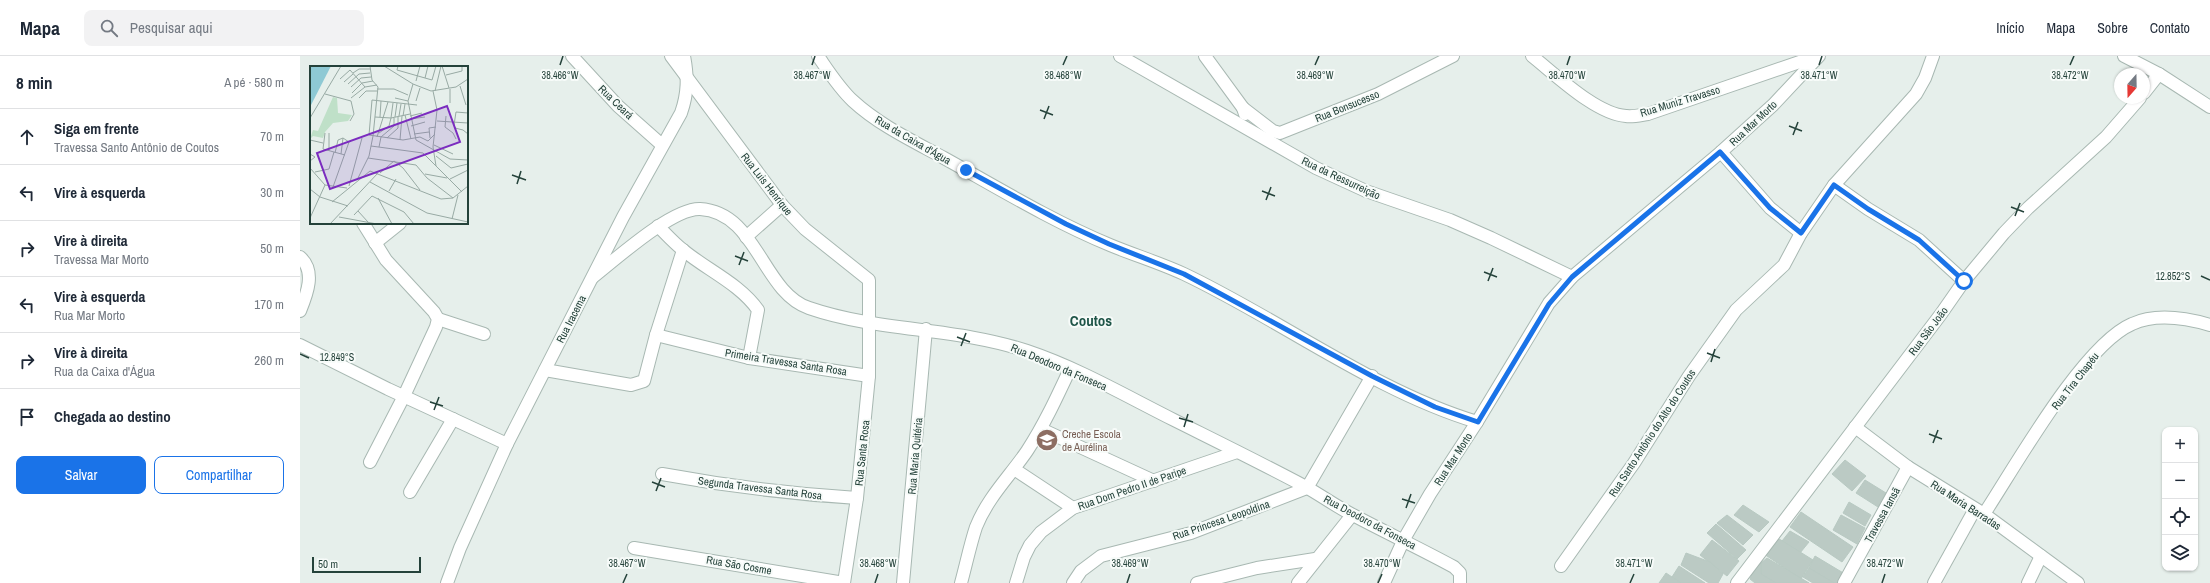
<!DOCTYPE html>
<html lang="pt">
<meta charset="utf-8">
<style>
:root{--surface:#fff;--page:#f2f2f3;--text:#1f2937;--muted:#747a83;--line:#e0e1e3;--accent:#1a73e8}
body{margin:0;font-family:"Archivo Narrow",sans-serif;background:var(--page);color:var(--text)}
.controls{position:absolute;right:12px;bottom:12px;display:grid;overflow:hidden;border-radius:8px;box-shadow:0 1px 3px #0004}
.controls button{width:36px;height:36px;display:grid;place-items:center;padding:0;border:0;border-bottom:1px solid var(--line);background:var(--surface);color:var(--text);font:20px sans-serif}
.compass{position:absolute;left:1814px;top:12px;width:36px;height:36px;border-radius:50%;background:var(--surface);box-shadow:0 1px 3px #0004;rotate:200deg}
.scale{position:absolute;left:12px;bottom:10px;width:109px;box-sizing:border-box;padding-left:4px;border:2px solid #24423a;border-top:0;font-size:11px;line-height:14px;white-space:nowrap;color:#24423a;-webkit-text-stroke:3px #f7fbf9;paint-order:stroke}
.stop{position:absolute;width:12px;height:12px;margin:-9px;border:3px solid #1a73e8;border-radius:50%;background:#fff}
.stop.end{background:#1a73e8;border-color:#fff;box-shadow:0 1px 4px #0008}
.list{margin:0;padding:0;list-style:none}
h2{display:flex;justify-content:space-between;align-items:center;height:52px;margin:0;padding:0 16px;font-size:17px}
h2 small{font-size:13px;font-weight:400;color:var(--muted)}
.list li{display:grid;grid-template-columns:26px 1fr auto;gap:12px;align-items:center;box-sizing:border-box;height:56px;padding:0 16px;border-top:1px solid var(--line)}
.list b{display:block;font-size:15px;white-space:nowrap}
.list p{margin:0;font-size:13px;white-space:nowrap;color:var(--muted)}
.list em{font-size:13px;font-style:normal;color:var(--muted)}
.actions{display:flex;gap:8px;padding:12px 16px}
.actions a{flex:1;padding:9px 0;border:1px solid var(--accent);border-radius:8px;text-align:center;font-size:14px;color:var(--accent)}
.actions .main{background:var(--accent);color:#fff}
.icon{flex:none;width:22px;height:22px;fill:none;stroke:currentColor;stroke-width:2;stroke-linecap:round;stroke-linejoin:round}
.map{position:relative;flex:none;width:1910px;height:527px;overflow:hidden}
header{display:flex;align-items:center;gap:24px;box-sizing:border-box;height:56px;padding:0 20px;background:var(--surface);border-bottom:1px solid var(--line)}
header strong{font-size:19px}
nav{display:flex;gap:22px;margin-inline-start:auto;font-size:14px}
.search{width:280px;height:36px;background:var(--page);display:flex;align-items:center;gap:10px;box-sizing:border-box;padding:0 14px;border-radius:8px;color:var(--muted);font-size:15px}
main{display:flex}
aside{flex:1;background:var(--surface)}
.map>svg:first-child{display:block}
.building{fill:#bbcac4;stroke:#b8c9c2}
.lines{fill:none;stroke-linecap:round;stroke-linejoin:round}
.minor-casing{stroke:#a8b8b2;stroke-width:14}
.minor{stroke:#fff;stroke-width:12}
.route{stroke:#1a73e8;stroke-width:5}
.ticks{fill:none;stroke:#24423a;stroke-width:1.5}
.labels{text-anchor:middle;stroke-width:4;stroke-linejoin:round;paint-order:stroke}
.street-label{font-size:11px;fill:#24423a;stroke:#f7fbf9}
.education-label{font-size:11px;fill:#785e54;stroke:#f7fbf9;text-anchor:start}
.district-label{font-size:15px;font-weight:bold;fill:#1f5548;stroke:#f7fbf9}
.inset-road{fill:none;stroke:#98aaa4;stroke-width:1}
.view{fill:#7b2cbf;fill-opacity:0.15;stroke:#7b2cbf;stroke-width:2}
.inset-edge{fill:none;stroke:#24423a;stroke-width:2}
.ticks-label{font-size:10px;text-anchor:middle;fill:#24423a;stroke:#f7fbf9;stroke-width:4;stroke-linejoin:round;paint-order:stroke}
</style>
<header>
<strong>Mapa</strong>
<div class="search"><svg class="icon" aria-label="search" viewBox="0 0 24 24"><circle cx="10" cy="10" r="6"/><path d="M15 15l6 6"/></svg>Pesquisar aqui</div>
<nav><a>Início</a><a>Mapa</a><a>Sobre</a><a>Contato</a></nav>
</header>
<main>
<aside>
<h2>8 min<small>A pé · 580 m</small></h2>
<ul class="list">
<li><svg class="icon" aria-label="ahead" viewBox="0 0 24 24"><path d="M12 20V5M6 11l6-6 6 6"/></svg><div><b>Siga em frente</b><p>Travessa Santo Antônio de Coutos</p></div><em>70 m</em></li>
<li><svg class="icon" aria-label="left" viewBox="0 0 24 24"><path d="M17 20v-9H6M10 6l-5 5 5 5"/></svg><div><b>Vire à esquerda</b></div><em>30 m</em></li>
<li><svg class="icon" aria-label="right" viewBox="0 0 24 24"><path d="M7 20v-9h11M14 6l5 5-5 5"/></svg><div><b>Vire à direita</b><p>Travessa Mar Morto</p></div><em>50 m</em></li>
<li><svg class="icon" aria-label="left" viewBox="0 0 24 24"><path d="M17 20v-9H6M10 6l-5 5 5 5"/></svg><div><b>Vire à esquerda</b><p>Rua Mar Morto</p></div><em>170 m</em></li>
<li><svg class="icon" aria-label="right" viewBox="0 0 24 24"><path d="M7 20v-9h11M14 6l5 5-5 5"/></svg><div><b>Vire à direita</b><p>Rua da Caixa d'Água</p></div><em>260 m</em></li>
<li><svg class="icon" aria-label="arrive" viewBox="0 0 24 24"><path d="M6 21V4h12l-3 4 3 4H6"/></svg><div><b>Chegada ao destino</b></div></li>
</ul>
<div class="actions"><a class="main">Salvar</a><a>Compartilhar</a></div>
</aside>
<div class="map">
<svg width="1910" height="527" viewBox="0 0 1910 527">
<rect width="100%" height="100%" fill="#e6efeb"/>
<!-- building -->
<g class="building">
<path d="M1545,404L1566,420L1552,435L1532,418Z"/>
<path d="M1565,424L1586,437L1578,451L1556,437Z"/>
<path d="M1549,446L1571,459L1565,470L1543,457Z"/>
<path d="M1443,449L1469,466L1459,476L1434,459Z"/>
<path d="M1501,456L1553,491L1542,506L1490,471Z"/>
<path d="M1427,459L1453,479L1443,489L1417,467Z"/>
<path d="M1541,459L1565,472L1557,488L1533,474Z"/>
<path d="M1416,468L1446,494L1437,503L1407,477Z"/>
<path d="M1490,475L1509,486L1500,497L1482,485Z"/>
<path d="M1476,481L1513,504L1501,523L1464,498Z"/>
<path d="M1412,484L1439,505L1427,520L1400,499Z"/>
<path d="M1386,497L1410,506L1423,518L1418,527H1409L1381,509Z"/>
<path d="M1515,500L1545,518L1539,527H1534L1509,512Z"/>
<path d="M1467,502L1489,515L1509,527H1476L1461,518V507Z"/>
<path d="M1461,507V518L1476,527H1455L1450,523L1455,511Z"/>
<path d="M1379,510L1405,527H1381L1372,521Z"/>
<path d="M1509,512L1534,527H1513L1503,521Z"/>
<path d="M1366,517L1381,527H1359Z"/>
</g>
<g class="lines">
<!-- minor casing -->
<g class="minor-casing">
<g id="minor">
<path d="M272,0L318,50L362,89"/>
<path d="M518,0C529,16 539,32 553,45C579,69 613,85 644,102C698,132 752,165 810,189C834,199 860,207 884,218C981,264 1074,335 1177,366"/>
<path d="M820,0L1016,112L1066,135L1150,164L1191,182L1272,221"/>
<path d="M905,0L943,52L945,58"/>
<path d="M1232,0C1256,19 1296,58 1326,60C1333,61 1341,59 1348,58L1517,0"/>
<path d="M1824,0L1859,18L1910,51"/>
<path d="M1844,37L1859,18"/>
<path d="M943,52L973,75L980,77L1078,38L1153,0"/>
<path d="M1421,96L1470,152L1501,177"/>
<path d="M1534,129L1568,153L1619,184L1664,225"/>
<path d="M63,167L86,204L134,256L138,263L136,271L104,340L70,406"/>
<path d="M358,170C366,178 374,187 383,194C407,214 440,228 458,254L449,302"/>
<path d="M446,181L482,149"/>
<path d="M75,187L100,167"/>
<path d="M0,201C16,215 7,238 0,255"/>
<path d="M293,221C316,203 372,152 400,153C457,156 462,236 509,252C579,276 655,271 727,295C778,312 826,340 874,364C918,386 963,408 1006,431C1022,440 1037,451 1053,459C1087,477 1121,493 1154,511L1160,517V527"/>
<path d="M138,263L184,278"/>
<path d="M356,279L449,302L569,320"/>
<path d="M0,289L88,333L207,388"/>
<path d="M245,314L331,329L344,325L356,279L383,194"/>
<path d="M1555,371L1608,411L1684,458L1778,527"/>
<path d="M741,373L854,425"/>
<path d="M714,413L773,452"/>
<path d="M362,418C427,430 491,438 557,442"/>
<path d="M110,436L153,363"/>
<path d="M1684,458C1715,411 1783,289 1832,268C1856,257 1886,262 1910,269"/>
<path d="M334,492L544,527L557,442L569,320V224L505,173L482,149L371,0"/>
<path d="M1261,510L1334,407L1389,320L1436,254L1484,209L1501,177L1534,129L1616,38L1625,22L1633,0"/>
<path d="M147,527L160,492L207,388L323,161L381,57C388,37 388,21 384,0"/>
<path d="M603,527L626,273"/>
<path d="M661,527C666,509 670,489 676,471C688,441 710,420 727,395C744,369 757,341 770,313"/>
<path d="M716,527L724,501L730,489L741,476L773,452L937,396"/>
<path d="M773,527L781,515L801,500L891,477L1007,432L1072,320"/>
<path d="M897,527L957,512L1015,503"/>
<path d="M998,527L1052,459"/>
<path d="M1084,527L1104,483L1130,438L1177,366L1249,247L1272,221L1421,96L1473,49L1519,0"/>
<path d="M1437,527L1641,258L1664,225L1704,177L1728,152L1806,81L1840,42"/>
<path d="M1544,527L1608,411"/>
<path d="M1634,527L1675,453"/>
<path d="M1728,527L1741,500"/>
</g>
</g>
<!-- minor -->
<use href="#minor" class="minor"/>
</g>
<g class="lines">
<!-- route -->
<path class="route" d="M666,114L766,168L809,188L884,218L1072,320L1135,351L1178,366L1249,248L1272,221L1420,96L1470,152L1501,177L1534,129L1568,153L1619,184L1664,225"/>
</g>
<!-- ticks -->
<path class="ticks" d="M260,9L263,0M512,9L515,0M763,9L767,0M1015,9L1019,0M1267,9L1270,0M1519,9L1522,0M1770,9L1774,0M740,54L753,59M744,63L749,50M1489,70L1502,75M1493,79L1498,66M212,119L226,124M217,128L221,115M962,135L975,140M966,144L971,131M1711,151L1724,156M1715,160L1720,147M435,200L448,205M439,209L444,196M1184,216L1197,221M1901,220L1910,224M1188,225L1193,212M657,281L670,286M661,290L666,277M1407,297L1420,302M0,298L9,302M1411,306L1415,293M130,346L143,350M134,354L139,341M879,362L893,366M884,371L888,358M1629,378L1642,383M1633,387L1638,374M352,426L365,431M356,435L361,422M1102,443L1115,447M1106,452L1111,438M323,527L327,518M575,527L578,518M827,527L830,518M1078,527L1082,518M1330,527L1334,518M1582,527L1585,518"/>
<!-- icons -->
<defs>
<g id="school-disc" transform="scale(1.15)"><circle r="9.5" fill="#8d6e63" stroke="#f7fbf9"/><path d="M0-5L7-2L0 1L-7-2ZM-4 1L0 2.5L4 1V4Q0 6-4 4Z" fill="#fff"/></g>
</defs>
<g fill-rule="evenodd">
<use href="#school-disc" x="747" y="384"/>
</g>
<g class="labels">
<!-- street labels -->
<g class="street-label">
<text transform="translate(1380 45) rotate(-17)" y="4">Rua Muniz Travasso</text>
<text transform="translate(316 46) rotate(44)" y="4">Rua Ceará</text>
<text transform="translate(1047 50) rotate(-22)" y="4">Rua Bonsucesso</text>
<text transform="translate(1453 67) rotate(-43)" y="4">Rua Mar Morto</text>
<text transform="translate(613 84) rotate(30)" y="4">Rua da Caixa d'Água</text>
<text transform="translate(1041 122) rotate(25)" y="4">Rua da Ressurreição</text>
<text transform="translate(467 128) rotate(52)" y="4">Rua Luis Henrique</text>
<text transform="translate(271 263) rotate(-63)" y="4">Rua Iracema</text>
<text transform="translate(1628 275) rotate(-53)" y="4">Rua São João</text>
<text transform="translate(486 306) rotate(9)" y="4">Primeira Travessa Santa Rosa</text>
<text transform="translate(759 311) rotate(23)" y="4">Rua Deodoro da Fonseca</text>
<text transform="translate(1775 325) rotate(-52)" y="4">Rua Tira Chapéu</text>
<text transform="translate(1352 377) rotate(-57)" y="4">Rua Santo Antônio do Alto do Coutos</text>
<text transform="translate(562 397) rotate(-84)" y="4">Rua Santa Rosa</text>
<text transform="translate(615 400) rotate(-85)" y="4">Rua Maria Quitéria</text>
<text transform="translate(1153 403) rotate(-57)" y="4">Rua Mar Morto</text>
<text transform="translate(460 432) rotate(7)" y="4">Segunda Travessa Santa Rosa</text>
<text transform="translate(832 432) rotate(-19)" y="4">Rua Dom Pedro II de Paripe</text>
<text transform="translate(1666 449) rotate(33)" y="4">Rua Maria Barradas</text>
<text transform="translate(1582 459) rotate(-61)" y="4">Travessa Iansã</text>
<text transform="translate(921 464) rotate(-19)" y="4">Rua Princesa Leopoldina</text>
<text transform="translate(1070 466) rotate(28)" y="4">Rua Deodoro da Fonseca</text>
<text transform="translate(439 509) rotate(10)" y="4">Rua São Cosme</text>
</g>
<!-- education labels -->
<g class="education-label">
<text x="762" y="382">Creche Escola<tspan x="762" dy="13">de Aurélina</tspan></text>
</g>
<!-- district labels -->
<g class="district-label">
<text x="791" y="270">Coutos</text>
</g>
</g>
<!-- overview -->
<g transform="translate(10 10)">
<rect width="158" height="158" fill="#e6efeb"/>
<path d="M23,31L27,32L28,47L42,49L38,55L23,57L15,66L13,72L3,70L0,73L3,64L8,65Z" fill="#bfe0c8"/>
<path d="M0,0H21L0,41Z" fill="#8ec9d4"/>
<path class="inset-road" d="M74,0L103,18L121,25L146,21L158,13M88,0L87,4L122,14L126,0M132,0L139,22M43,7L49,3H60M136,9L152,5V0M115,12L118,0M30,13L40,4L55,21M106,15L110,0M34,16L43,8M38,18L49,8L60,7M103,18L98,35L106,74L140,93L158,94M150,20L156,39M41,21L51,12L61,11M67,23H84L98,29M123,25L127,44L123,81L126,100M125,25L131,0M42,27L52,17L63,15M15,28L41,35L44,48L40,55M41,32L55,21L67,19M49,32L56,25H67M85,32L98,35M106,35L110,22M140,37V23M107,39L62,34L59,69L93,74L110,71L118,75L125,68M158,47L146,46L144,59L145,62L153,64L158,68M95,49L101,73M89,50L91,38M93,50L95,38M100,50L112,47M136,50L135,61L143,67L146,73M65,51L81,52L100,48M70,51L71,35M85,51L87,37M0,52L31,0M81,52L83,37M100,53L115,51M127,55L158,57M101,60L115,56M15,67L13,83L35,89M19,67V85M69,67L79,60L81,52M104,68L119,66M67,71L78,36M77,72L88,62V51M120,72L119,62L126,61M0,74L13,77M90,74L92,50M124,79L143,88M61,80L113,87L152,126M69,81L71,71L84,60V52M25,87L28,74L33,72M0,88L5,91L0,95M31,88L33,72M126,90L141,102L158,98M58,92L106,99L117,112L143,132M84,95L93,102L110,124M0,102L15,119L37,122M5,106L19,103L24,86M70,107L84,95M115,108L137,112M48,112L59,90L63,70L68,21L62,14L60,0M140,113L158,104M60,116L117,147L158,156M39,120L52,72M23,121L39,76L33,72M0,123L10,131L38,140M79,125L86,113M68,132L82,158M22,136L60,105L131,133L143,132L158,120M48,145L58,156M44,149L62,130L94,146L104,158M29,151L67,158M0,152L15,119M142,153L148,129M20,158L68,107"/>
<path class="view" d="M137,40L150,76L20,123L7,87Z"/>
<rect width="158" height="158" class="inset-edge"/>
</g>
<g class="ticks-label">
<text x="260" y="23">38.466°W</text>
<text x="512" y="23">38.467°W</text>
<text x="763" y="23">38.468°W</text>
<text x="1015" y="23">38.469°W</text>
<text x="1267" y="23">38.470°W</text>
<text x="1519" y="23">38.471°W</text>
<text x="1770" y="23">38.472°W</text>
<text x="1873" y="224">12.852°S</text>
<text x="37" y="305">12.849°S</text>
<text x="327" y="511">38.467°W</text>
<text x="578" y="511">38.468°W</text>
<text x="830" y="511">38.469°W</text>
<text x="1082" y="511">38.470°W</text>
<text x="1334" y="511">38.471°W</text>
<text x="1585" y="511">38.472°W</text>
</g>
</svg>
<div class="controls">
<button>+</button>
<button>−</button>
<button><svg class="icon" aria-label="locate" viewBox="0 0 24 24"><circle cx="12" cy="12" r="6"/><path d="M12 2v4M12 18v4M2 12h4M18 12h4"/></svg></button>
<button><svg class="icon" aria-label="layers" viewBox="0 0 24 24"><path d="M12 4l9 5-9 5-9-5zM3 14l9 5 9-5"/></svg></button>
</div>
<svg class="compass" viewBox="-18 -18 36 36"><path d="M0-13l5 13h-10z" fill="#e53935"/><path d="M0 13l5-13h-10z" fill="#747a83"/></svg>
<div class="scale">50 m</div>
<div class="stop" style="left:1664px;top:225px"></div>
<div class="stop end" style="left:666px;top:114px"></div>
</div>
</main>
